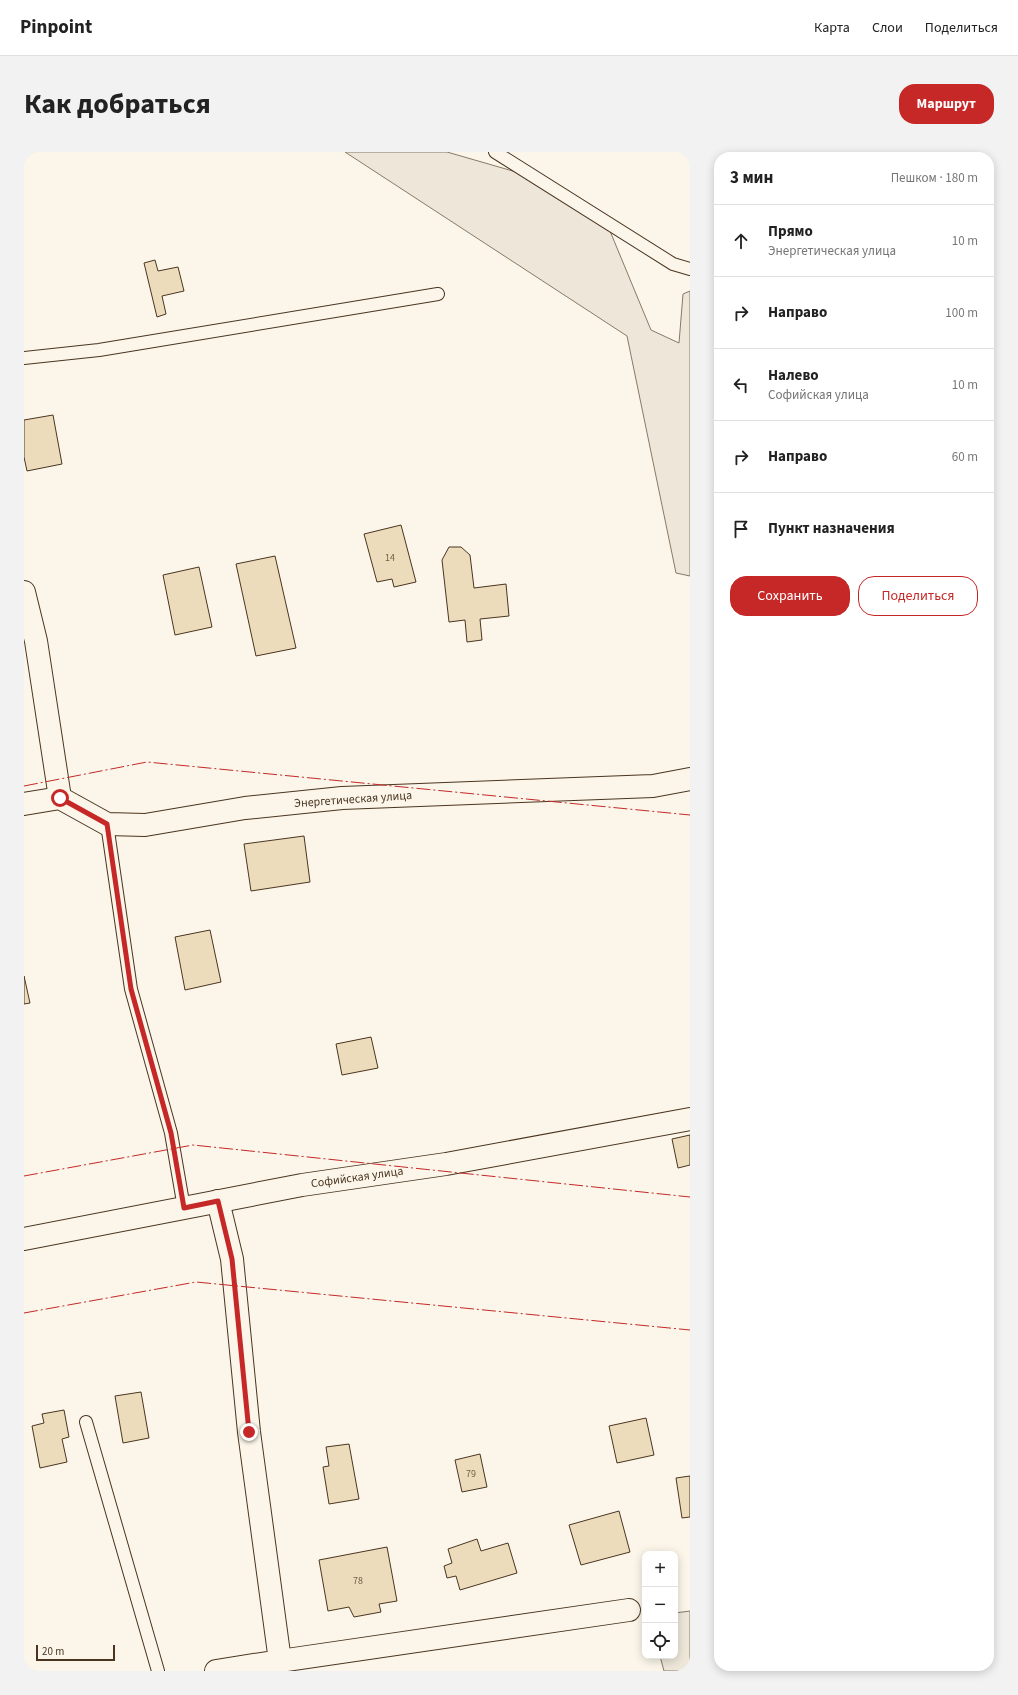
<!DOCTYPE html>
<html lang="ru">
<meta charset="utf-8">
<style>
:root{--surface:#fff;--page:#f2f2f2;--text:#222;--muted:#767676;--line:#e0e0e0;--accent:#c62828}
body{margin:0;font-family:"Source Sans 3",sans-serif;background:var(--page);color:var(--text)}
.controls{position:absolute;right:12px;bottom:12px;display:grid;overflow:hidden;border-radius:8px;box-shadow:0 2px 10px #0003}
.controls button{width:36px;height:36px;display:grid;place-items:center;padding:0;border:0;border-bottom:1px solid var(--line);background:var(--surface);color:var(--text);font:20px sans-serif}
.scale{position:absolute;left:12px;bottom:10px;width:79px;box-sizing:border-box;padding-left:4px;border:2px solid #4a3520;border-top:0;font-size:11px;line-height:14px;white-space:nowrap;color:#4a3520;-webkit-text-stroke:3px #fbf6e9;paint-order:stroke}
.stop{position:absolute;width:12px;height:12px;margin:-9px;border:3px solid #c62828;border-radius:50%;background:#fff}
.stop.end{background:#c62828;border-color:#fff;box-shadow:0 1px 4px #0008}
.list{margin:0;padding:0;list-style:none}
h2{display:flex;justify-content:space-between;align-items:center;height:52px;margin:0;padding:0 16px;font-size:17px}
h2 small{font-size:13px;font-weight:400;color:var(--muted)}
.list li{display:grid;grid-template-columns:26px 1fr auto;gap:12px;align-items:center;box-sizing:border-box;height:72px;padding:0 16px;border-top:1px solid var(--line)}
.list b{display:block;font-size:15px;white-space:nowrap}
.list p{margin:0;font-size:13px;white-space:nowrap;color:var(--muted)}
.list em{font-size:13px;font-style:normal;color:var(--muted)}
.actions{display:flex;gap:8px;padding:12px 16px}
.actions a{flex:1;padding:9px 0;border:1px solid var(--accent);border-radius:16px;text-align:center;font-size:14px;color:var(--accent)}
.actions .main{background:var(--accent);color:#fff}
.icon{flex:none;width:22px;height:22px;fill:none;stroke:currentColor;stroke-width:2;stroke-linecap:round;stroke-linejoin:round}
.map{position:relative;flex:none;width:666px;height:1519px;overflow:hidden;border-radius:16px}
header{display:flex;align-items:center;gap:24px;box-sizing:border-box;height:56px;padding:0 20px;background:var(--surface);border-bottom:1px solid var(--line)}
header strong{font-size:19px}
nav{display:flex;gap:22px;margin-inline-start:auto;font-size:14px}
.intro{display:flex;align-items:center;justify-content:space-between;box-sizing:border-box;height:96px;padding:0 24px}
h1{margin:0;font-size:28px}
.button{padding:10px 18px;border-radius:16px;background:var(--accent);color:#fff;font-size:14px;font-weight:700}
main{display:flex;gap:24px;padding:0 24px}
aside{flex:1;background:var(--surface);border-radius:16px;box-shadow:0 2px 10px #0003}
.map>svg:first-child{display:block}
.green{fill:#ede6d9;stroke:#887966}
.building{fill:#ecdcbc;stroke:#4a3520}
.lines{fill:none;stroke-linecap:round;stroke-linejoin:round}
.service-casing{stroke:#4a3520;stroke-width:14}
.minor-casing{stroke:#4a3520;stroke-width:24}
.service{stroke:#fbf6e9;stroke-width:12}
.minor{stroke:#fbf6e9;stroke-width:22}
.power{stroke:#c62828;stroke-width:1;stroke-dasharray:14 3 2 3;stroke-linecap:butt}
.route{stroke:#c62828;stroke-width:5}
.labels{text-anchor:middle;stroke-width:3;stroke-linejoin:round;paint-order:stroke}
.number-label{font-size:10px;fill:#725f47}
.street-label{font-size:12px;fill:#4a3520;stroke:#fbf6e9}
</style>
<header>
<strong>Pinpoint</strong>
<nav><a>Карта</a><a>Слои</a><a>Поделиться</a></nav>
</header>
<div class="intro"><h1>Как добраться</h1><a class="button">Маршрут</a></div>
<main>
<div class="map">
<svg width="666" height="1519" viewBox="0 0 666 1519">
<rect width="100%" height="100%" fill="#fbf6e9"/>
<!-- green -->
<g class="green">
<path d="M321,0H423L506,24L581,67L627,178L655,191L659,142L666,139V424L652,421L603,184Z"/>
<path d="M666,1459V1519H640L636,1504H651V1461Z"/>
</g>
<!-- building -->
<g class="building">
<path d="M131,108L134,119L154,115L160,139L138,144L142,162L133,165L120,111Z"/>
<path d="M29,263L38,312L3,319L0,305V268Z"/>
<path d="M377,373L392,430L370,435L368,427L353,430L340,382Z"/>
<path d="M425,395H437L446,403L450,436L482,432L485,464L456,467L458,488L443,490L441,468L425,470L418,408Z"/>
<path d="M251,404L272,496L232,504L212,412Z"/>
<path d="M175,415L188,475L151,483L139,423Z"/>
<path d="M280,684L286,730L227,739L220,692Z"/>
<path d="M186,778L197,830L161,838L151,785Z"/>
<path d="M0,824L6,851L0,852Z"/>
<path d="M347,885L354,916L318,923L312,892Z"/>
<path d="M666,983V1013L654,1016L648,987Z"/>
<path d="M117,1240L125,1286L99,1291L91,1244Z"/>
<path d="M40,1258L45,1285L38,1287L43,1310L16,1316L8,1274L20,1271L18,1262Z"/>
<path d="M622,1266L630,1303L593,1311L585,1274Z"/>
<path d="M325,1292L335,1347L305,1352L299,1315L305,1314L302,1295Z"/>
<path d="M456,1302L463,1335L438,1340L431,1308Z"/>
<path d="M666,1324V1365L658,1366L652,1326Z"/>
<path d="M595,1359L606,1400L557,1413L545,1373Z"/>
<path d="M453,1387L457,1399L484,1391L493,1421L436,1438L432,1424L423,1426L420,1414L428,1411L424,1397Z"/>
<path d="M363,1395L373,1449L355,1452L357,1460L330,1465L325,1455L304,1459L295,1408Z"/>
</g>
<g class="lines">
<!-- service casing -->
<g class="service-casing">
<g id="service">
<path d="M471,0L649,112L666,117"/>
<path d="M0,206L75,198L414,142"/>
<path d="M83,672L107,837L147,981L160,1056"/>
<path d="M62,1270L134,1519"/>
</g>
</g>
<!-- minor casing -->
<g class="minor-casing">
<g id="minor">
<path d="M0,440L12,489L36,646"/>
<path d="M0,652L36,646L83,672L121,673L221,656L318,646L629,634L666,627"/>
<path d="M0,1087L278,1033L422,1012L666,967"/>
<path d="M256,1509L605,1458"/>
<path d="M192,1519L256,1509L225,1280L208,1107L194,1049"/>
</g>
</g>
<!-- service -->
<use href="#service" class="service"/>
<!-- minor -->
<use href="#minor" class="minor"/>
<!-- power -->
<g class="power">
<path d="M0,634L123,610L666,663"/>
<path d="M0,1024L169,993L666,1045"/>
<path d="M0,1161L172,1130L666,1178"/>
</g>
</g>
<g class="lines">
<!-- route -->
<path class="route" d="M36,646L83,672L107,837L147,981L160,1056L194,1049L208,1107L225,1280"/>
</g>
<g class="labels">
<!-- number labels -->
<g class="number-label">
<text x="366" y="409">14</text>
<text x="447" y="1325">79</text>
<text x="334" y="1432">78</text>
</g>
<!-- street labels -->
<g class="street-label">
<text transform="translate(329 647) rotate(-4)" y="4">Энергетическая улица</text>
<text transform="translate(333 1025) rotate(-8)" y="4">Софийская улица</text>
</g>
</g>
</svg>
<div class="controls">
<button>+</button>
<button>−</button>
<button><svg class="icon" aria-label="locate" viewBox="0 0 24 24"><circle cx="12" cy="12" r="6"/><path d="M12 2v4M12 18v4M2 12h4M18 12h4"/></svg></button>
</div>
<div class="scale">20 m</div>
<div class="stop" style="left:36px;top:646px"></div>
<div class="stop end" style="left:225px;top:1280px"></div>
</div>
<aside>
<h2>3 мин<small>Пешком · 180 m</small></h2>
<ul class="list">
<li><svg class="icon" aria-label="ahead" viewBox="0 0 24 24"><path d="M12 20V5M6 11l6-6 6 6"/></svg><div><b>Прямо</b><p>Энергетическая улица</p></div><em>10 m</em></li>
<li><svg class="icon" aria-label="right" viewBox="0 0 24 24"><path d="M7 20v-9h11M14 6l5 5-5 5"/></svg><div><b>Направо</b></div><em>100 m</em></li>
<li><svg class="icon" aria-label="left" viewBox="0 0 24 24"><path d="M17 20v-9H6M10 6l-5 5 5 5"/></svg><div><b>Налево</b><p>Софийская улица</p></div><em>10 m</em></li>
<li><svg class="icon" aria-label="right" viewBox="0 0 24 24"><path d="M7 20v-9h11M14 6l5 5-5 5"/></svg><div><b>Направо</b></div><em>60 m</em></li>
<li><svg class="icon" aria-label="arrive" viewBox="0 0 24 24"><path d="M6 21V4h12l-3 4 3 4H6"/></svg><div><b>Пункт назначения</b></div></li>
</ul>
<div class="actions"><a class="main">Сохранить</a><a>Поделиться</a></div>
</aside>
</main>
